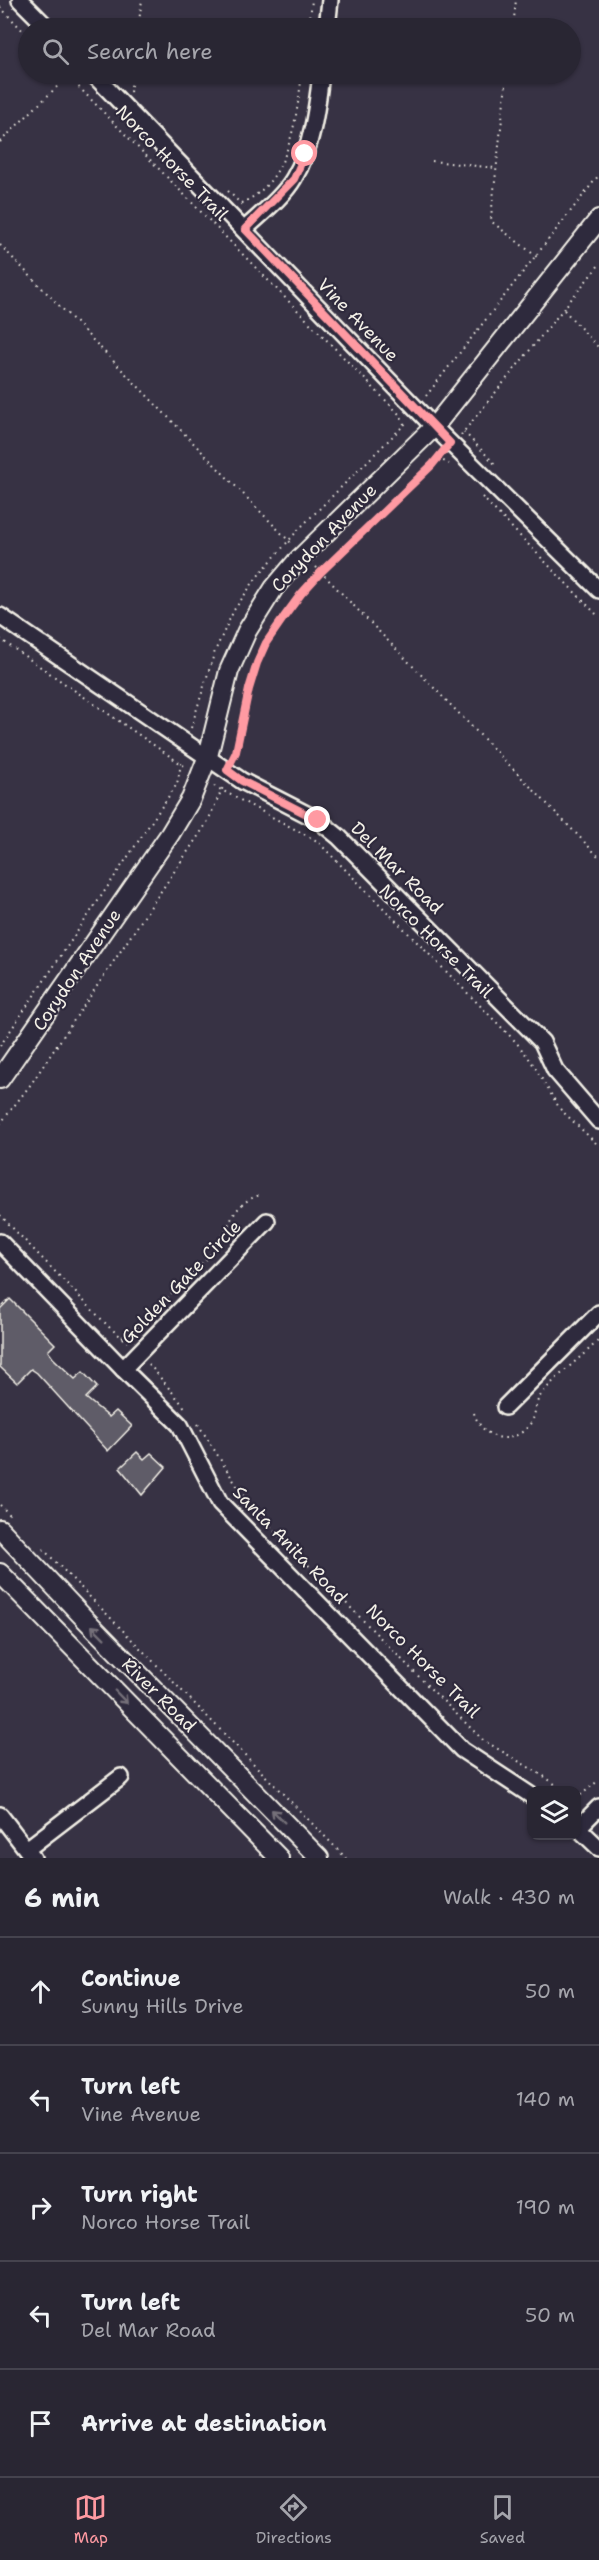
<!DOCTYPE html>
<meta charset="utf-8">
<style>
:root{--surface:#292633;--page:#35323f;--text:#f1f3f6;--muted:#a5a5ac;--line:#45434e;--accent:#ff9aa2}
body{margin:0;font-family:"Shantell Sans",sans-serif;background:var(--page);color:var(--text)}
.controls{position:absolute;right:18px;bottom:18px;display:grid;overflow:hidden;border-radius:12px;box-shadow:0 2px 4px #0004}
.controls button{width:54px;height:54px;display:grid;place-items:center;padding:0;border:0;border-bottom:2px solid var(--line);background:var(--surface);color:var(--text);font:30px sans-serif}
.stop{position:absolute;width:18px;height:18px;margin:-14px;border:4px solid #ff9aa2;border-radius:50%;background:#fff}
.stop.end{background:#ff9aa2;border-color:#fff;box-shadow:0 2px 6px #0008}
.list{margin:0;padding:0;list-style:none}
h2{display:flex;justify-content:space-between;align-items:center;height:78px;margin:0;padding:0 24px;font-size:26px}
h2 small{font-size:20px;font-weight:400;color:var(--muted)}
.list li{display:grid;grid-template-columns:39px 1fr auto;gap:18px;align-items:center;box-sizing:border-box;height:108px;padding:0 24px;border-top:2px solid var(--line)}
.list b{display:block;font-size:22px;white-space:nowrap}
.list p{margin:0;font-size:20px;white-space:nowrap;color:var(--muted)}
.list em{font-size:20px;font-style:normal;color:var(--muted)}
.icon{flex:none;width:33px;height:33px;fill:none;stroke:currentColor;stroke-width:2;stroke-linecap:round;stroke-linejoin:round}
.map{position:relative;flex:none;width:599px;height:1858px;overflow:hidden}
.search{position:absolute;background:var(--surface);box-shadow:0 2px 4px #0004;left:18px;right:18px;top:18px;height:66px;display:flex;align-items:center;gap:15px;box-sizing:border-box;padding:0 21px;border-radius:33px;color:var(--muted);font-size:22px}
.sheet{height:618px;background:var(--surface)}
nav{display:flex;justify-content:space-around;align-items:center;box-sizing:border-box;height:84px;border-top:2px solid var(--line);background:var(--surface);font-size:16px;color:var(--muted)}
nav a{display:grid;justify-items:center;gap:3px}
nav .on{color:var(--accent)}
.map>svg:first-child{display:block}
.building{fill:#5f5c67;stroke:#f4f1e8;stroke-width:1.5}
.lines{fill:none;stroke-linecap:round;stroke-linejoin:round}
.minor-casing{stroke:#f4f1e8;stroke-width:20}
.major-casing{stroke:#f4f1e8;stroke-width:22}
.path{stroke:#f4f1e8;stroke-width:2;stroke-dasharray:1.5 4.5;stroke-linecap:butt}
.minor{stroke:#2f2a3d;stroke-width:15}
.major{stroke:#2f2a3d;stroke-width:18}
.oneway{stroke:#747079}
.route{stroke:#ff9aa2;stroke-width:8}
.labels{text-anchor:middle;stroke-width:4.5;stroke-linejoin:round;paint-order:stroke}
.street-label{font-size:18px;fill:#f4f1e8;stroke:#2f2a3d}
</style>
<div class="map">
<svg width="599" height="1858" viewBox="0 0 599 1858">
<rect width="100%" height="100%" fill="#373244"/>
<filter id="ink" filterUnits="userSpaceOnUse"><feTurbulence type="fractalNoise" baseFrequency=".0167" numOctaves="2"/><feDisplacementMap in="SourceGraphic" scale="12" xChannelSelector="R" yChannelSelector="G"/><feConvolveMatrix kernelMatrix="1 2 1 2 8 2 1 2 1" color-interpolation-filters="sRGB"/></filter>
<g filter="url(#ink)">
<!-- building -->
<g class="building">
<path d="M10,1299L55,1344L48,1351L53,1358L75,1379L83,1372L97,1387L86,1398L109,1417L116,1411L132,1426L108,1451L37,1373L31,1369L17,1383L0,1367V1309Z"/>
<path d="M137,1452L144,1459L151,1453L166,1467L142,1495L120,1468Z"/>
</g>
<g class="lines">
<!-- minor casing -->
<g class="minor-casing">
<g id="minor">
<path d="M20,0L48,28"/>
<path d="M327,28L330,0"/>
<path d="M93,74L434,427L599,590"/>
<path d="M245,229C261,214 283,197 294,178C312,148 317,108 321,74"/>
<path d="M0,616L242,781L318,820L339,837L542,1042L555,1070L599,1121"/>
<path d="M0,1242L123,1369L180,1425L220,1503L462,1750L532,1796"/>
<path d="M123,1369L267,1221"/>
<path d="M505,1407L599,1313"/>
<path d="M0,1815L33,1858"/>
<path d="M576,1826L599,1848"/>
<path d="M579,1827L599,1807"/>
<path d="M27,1849L121,1777"/>
</g>
</g>
<!-- major casing -->
<g class="major-casing">
<g id="major">
<path d="M0,1079L170,834L191,799L208,756L229,671L247,631L274,588L296,562L434,427L599,219"/>
<path d="M0,1529L85,1619L319,1858"/>
<path d="M0,1573L279,1858"/>
</g>
</g>
<!-- path -->
<g class="path">
<path d="M0,7L28,36"/>
<path d="M138,28L142,0"/>
<path d="M309,28L312,0"/>
<path d="M513,28L516,0"/>
<path d="M66,74L401,416L404,424"/>
<path d="M507,74L491,217L492,222L537,257"/>
<path d="M130,92L133,74"/>
<path d="M0,142L68,76"/>
<path d="M432,161L495,168"/>
<path d="M228,191L245,208"/>
<path d="M241,203C290,183 296,119 302,74"/>
<path d="M0,245L292,544"/>
<path d="M564,310L599,348"/>
<path d="M426,396L599,175"/>
<path d="M464,432L495,464"/>
<path d="M461,435L599,265"/>
<path d="M438,458L449,464"/>
<path d="M482,497L599,617"/>
<path d="M316,567L599,857"/>
<path d="M0,639L187,768"/>
<path d="M191,728L215,651L234,610L257,577L298,530L407,422"/>
<path d="M233,756L236,752C241,722 246,691 257,663C276,614 316,577 353,542C379,516 406,491 432,465L442,453"/>
<path d="M214,786L317,841L516,1042L531,1061L560,1109L599,1146"/>
<path d="M0,1046L177,784L182,759"/>
<path d="M0,1124L31,1084L207,823L223,787"/>
<path d="M0,1215L110,1328L128,1342"/>
<path d="M122,1337C147,1325 165,1299 184,1280C194,1270 206,1261 214,1250C231,1228 230,1204 260,1195"/>
<path d="M149,1364L187,1410"/>
<path d="M474,1413C482,1439 512,1448 530,1424C536,1417 534,1407 539,1398C549,1382 584,1355 599,1340"/>
<path d="M198,1424L249,1505L432,1690L483,1740L545,1777L563,1790"/>
<path d="M0,1505L10,1515"/>
<path d="M43,1549L346,1858"/>
<path d="M576,1799L599,1780"/>
</g>
<!-- minor -->
<use href="#minor" class="minor"/>
<!-- major -->
<use href="#major" class="major"/>
</g>
<!-- one-way arrows -->
<defs><path id="oneway-shaft" d="M-6 0H5M1.5-3L5.5 0L1.5 3" fill="none" stroke-width="1.6" stroke-linecap="round" stroke-linejoin="round" transform="scale(1.5)"/></defs>
<g class="oneway">
<use href="#oneway-shaft" transform="translate(98 1632) rotate(-135)"/>
<use href="#oneway-shaft" transform="translate(121 1697) rotate(46)"/>
<use href="#oneway-shaft" transform="translate(278 1816) rotate(-135)"/>
</g>
</g>
<g class="lines" filter="url(#ink)">
<!-- route -->
<path class="route" d="M305,154L294,179L245,229L450,443L432,465L321,572L301,594L284,617L266,643L257,663L249,689L236,752L227,770L242,781L318,820"/>
</g>
<g class="labels">
<!-- street labels -->
<g class="street-label">
<text transform="translate(172 163) rotate(46)" y="6">Norco Horse Trail</text>
<text transform="translate(358 320) rotate(46)" y="6">Vine Avenue</text>
<text transform="translate(324 538) rotate(-46)" y="6">Corydon Avenue</text>
<text transform="translate(397 868) rotate(45)" y="6">Del Mar Road</text>
<text transform="translate(436 941) rotate(45)" y="6">Norco Horse Trail</text>
<text transform="translate(77 970) rotate(-56)" y="6">Corydon Avenue</text>
<text transform="translate(181 1282) rotate(-46)" y="6">Golden Gate Circle</text>
<text transform="translate(290 1545) rotate(46)" y="6">Santa Anita Road</text>
<text transform="translate(423 1661) rotate(45)" y="6">Norco Horse Trail</text>
<text transform="translate(159 1695) rotate(45)" y="6">River Road</text>
</g>
</g>
</svg>
<div class="controls">
<button><svg class="icon" aria-label="layers" viewBox="0 0 24 24"><path d="M12 4l9 5-9 5-9-5zM3 14l9 5 9-5"/></svg></button>
</div>
<div class="stop" style="left:305px;top:154px"></div>
<div class="stop end" style="left:318px;top:820px"></div>
<div class="search"><svg class="icon" aria-label="search" viewBox="0 0 24 24"><circle cx="10" cy="10" r="6"/><path d="M15 15l6 6"/></svg>Search here</div>
</div>
<section class="sheet">
<h2>6 min<small>Walk · 430 m</small></h2>
<ul class="list">
<li><svg class="icon" aria-label="ahead" viewBox="0 0 24 24"><path d="M12 20V5M6 11l6-6 6 6"/></svg><div><b>Continue</b><p>Sunny Hills Drive</p></div><em>50 m</em></li>
<li><svg class="icon" aria-label="left" viewBox="0 0 24 24"><path d="M17 20v-9H6M10 6l-5 5 5 5"/></svg><div><b>Turn left</b><p>Vine Avenue</p></div><em>140 m</em></li>
<li><svg class="icon" aria-label="right" viewBox="0 0 24 24"><path d="M7 20v-9h11M14 6l5 5-5 5"/></svg><div><b>Turn right</b><p>Norco Horse Trail</p></div><em>190 m</em></li>
<li><svg class="icon" aria-label="left" viewBox="0 0 24 24"><path d="M17 20v-9H6M10 6l-5 5 5 5"/></svg><div><b>Turn left</b><p>Del Mar Road</p></div><em>50 m</em></li>
<li><svg class="icon" aria-label="arrive" viewBox="0 0 24 24"><path d="M6 21V4h12l-3 4 3 4H6"/></svg><div><b>Arrive at destination</b></div></li>
</ul>
</section>
<nav>
<a class="on"><svg class="icon" aria-label="map" viewBox="0 0 24 24"><path d="M3 6l6-2 6 2 6-2v14l-6 2-6-2-6 2zM9 4v14M15 6v14"/></svg>Map</a>
<a><svg class="icon" aria-label="directions" viewBox="0 0 24 24"><path d="M12 3l9 9-9 9-9-9zM9 14v-3h6M13 9l2 2-2 2"/></svg>Directions</a>
<a><svg class="icon" aria-label="saved" viewBox="0 0 24 24"><path d="M7 4h10v16l-5-4-5 4z"/></svg>Saved</a>
</nav>
